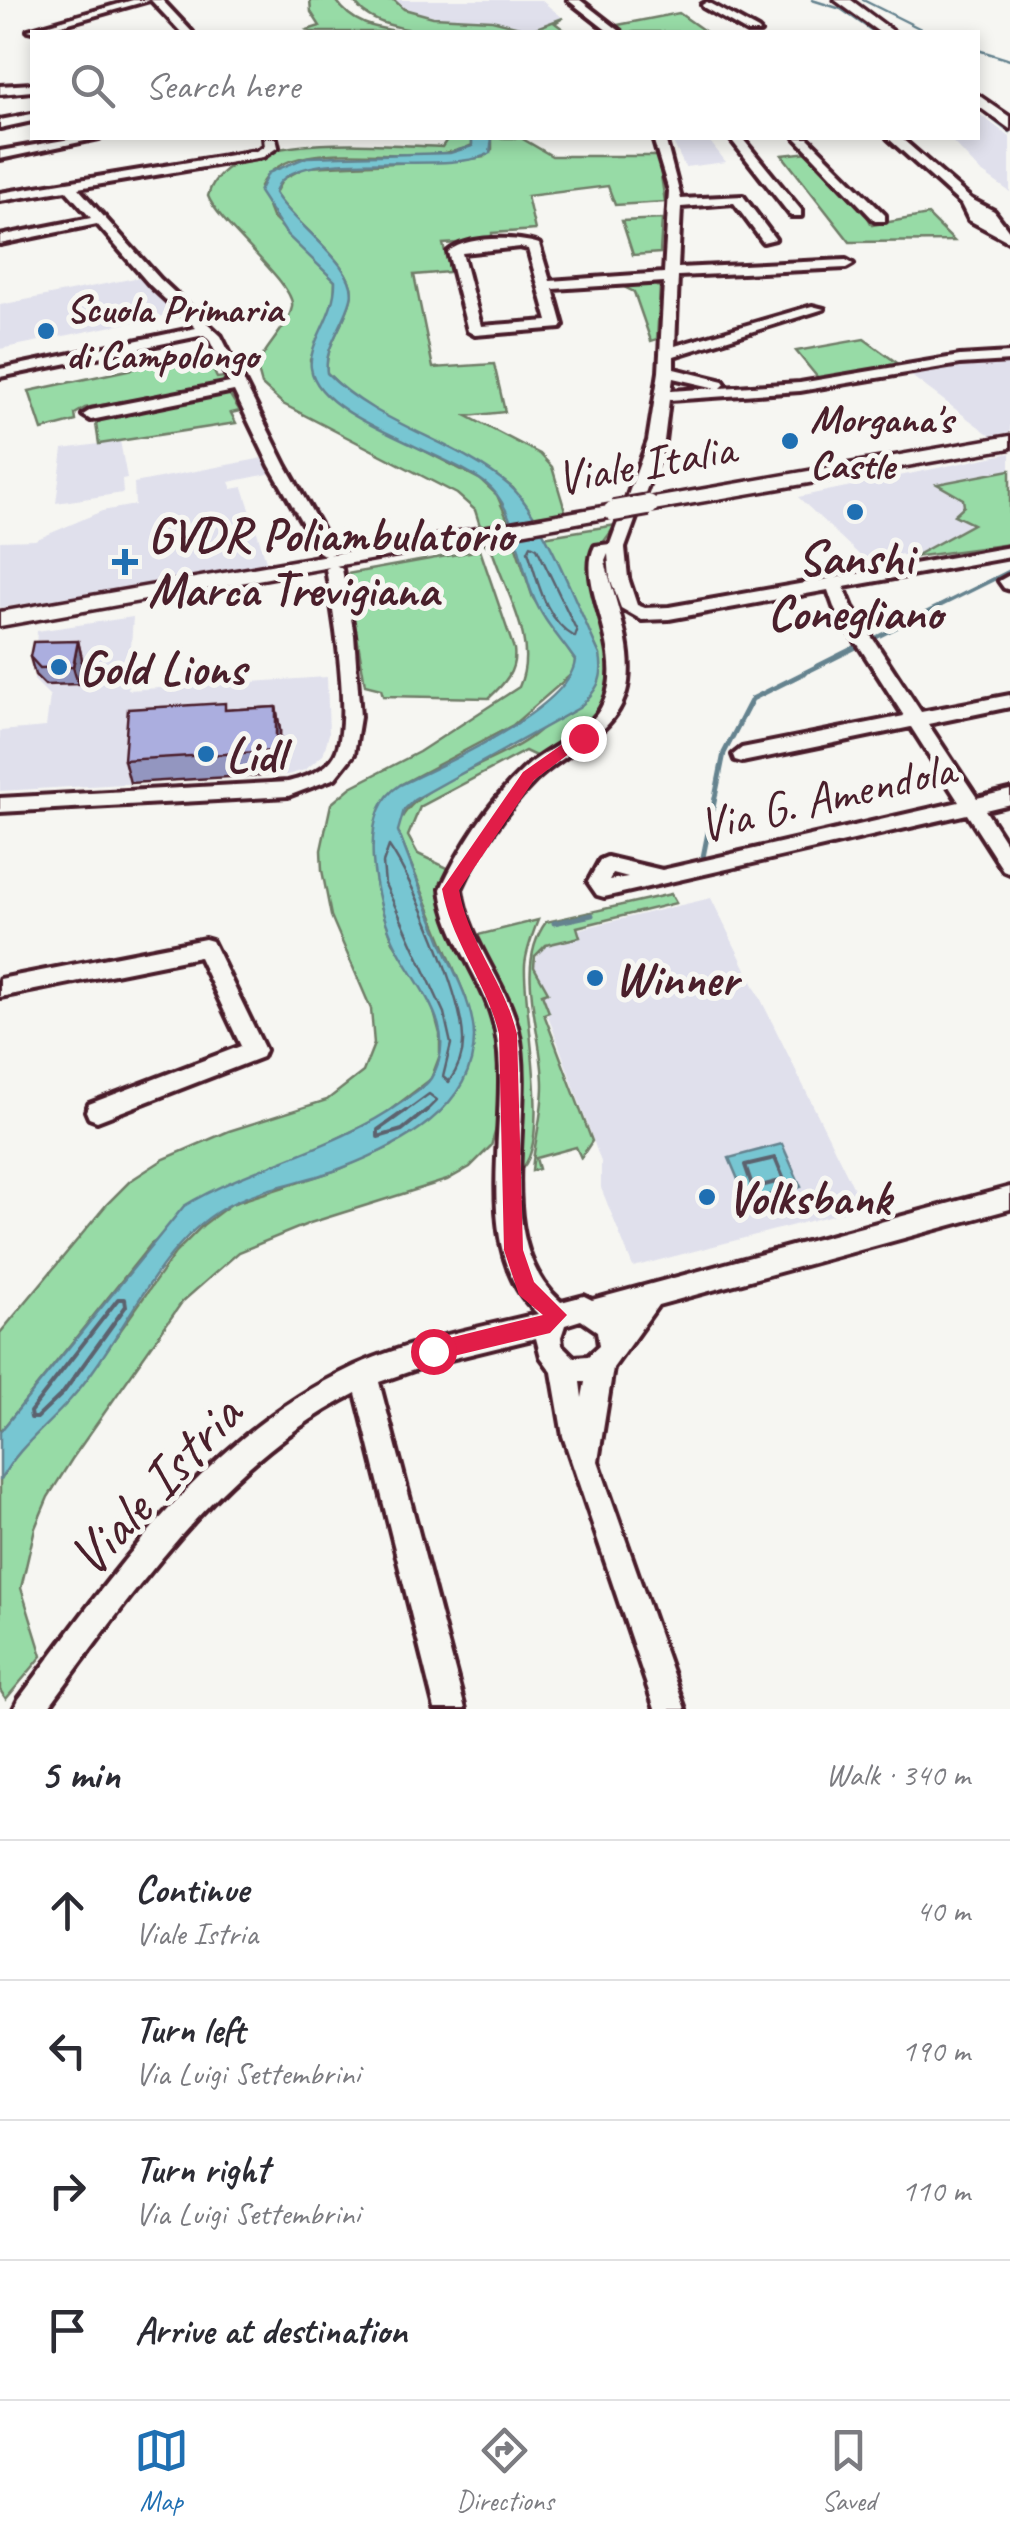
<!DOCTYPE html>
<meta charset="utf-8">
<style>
:root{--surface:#fff;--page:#f2f2f3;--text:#2b2b33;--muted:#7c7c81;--line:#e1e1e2;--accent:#1f6fb2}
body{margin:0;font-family:Caveat,sans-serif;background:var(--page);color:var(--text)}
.stop{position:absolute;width:30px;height:30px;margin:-22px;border:8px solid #e11d48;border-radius:50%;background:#fff}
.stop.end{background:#e11d48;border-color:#fff;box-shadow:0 2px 10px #0008}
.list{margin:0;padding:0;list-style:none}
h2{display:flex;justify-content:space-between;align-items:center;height:130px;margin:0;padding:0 40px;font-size:42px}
h2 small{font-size:32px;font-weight:400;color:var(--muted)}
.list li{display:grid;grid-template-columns:65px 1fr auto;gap:30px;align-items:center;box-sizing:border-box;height:140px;padding:0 40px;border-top:2px solid var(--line)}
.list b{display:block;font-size:38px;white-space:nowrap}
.list p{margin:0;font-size:32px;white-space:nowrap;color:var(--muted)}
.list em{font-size:32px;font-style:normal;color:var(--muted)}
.icon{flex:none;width:55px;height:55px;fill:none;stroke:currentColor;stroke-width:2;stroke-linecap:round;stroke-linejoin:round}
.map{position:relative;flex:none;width:1010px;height:1709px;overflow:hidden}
.search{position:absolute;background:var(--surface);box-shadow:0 5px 15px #0003;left:30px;right:30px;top:30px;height:110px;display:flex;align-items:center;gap:25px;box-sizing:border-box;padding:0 35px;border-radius:0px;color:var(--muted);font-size:38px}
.sheet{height:690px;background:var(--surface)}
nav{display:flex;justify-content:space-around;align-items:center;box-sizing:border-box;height:140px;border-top:2px solid var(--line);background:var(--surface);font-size:28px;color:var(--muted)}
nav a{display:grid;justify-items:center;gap:5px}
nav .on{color:var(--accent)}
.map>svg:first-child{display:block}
.built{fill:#e0e0ec}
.green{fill:#97dba6;stroke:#707d68;stroke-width:2.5}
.water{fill:#77c6d2;stroke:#65838f;stroke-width:2.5}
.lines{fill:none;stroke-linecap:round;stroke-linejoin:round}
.shore-far1{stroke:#5c626e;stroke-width:2.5}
.shore{stroke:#5c626e;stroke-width:4}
.stream-far2{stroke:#65838f;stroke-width:2.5}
.stream-far1{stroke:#65838f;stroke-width:4}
.stream{stroke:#65838f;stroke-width:5}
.minor-casing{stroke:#4a1f2b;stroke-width:8}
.major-casing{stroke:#4a1f2b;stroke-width:7}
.minor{fill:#f6f6f2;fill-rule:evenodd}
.major{fill:#f6f6f2;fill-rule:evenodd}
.major-bridge-casing{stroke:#4a1f2b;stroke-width:26;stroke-linecap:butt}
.major-bridge{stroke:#f6f6f2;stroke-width:20}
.wall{fill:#9396c0;stroke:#4a1f2b;stroke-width:2.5}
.shaded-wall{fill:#787a9c;stroke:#4a1f2b;stroke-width:2.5}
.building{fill:#abaedf;stroke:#4a1f2b;stroke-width:2.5}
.route{fill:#e11d48}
.poi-dot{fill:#1f6fb2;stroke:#f6f6f2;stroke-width:4}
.labels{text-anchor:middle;stroke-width:10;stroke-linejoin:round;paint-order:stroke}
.far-poi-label{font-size:40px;font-weight:bold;fill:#4a1f2b;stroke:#f6f6f2;text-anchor:start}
.street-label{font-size:48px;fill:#4a1f2b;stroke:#f6f6f2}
.poi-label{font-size:48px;font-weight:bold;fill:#4a1f2b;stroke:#f6f6f2;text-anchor:start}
.near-street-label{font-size:58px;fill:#4a1f2b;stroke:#f6f6f2}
</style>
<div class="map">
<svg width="1010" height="1709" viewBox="0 0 1010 1709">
<rect width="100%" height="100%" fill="#f6f6f2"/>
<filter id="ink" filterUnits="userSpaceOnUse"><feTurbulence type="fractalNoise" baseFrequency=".01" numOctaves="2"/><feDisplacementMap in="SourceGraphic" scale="20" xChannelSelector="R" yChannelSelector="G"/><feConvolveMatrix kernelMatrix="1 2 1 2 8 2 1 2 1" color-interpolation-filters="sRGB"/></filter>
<g filter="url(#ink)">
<!-- built -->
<g class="built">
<path d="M394,0H541L563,18L531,30L474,18L433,17L404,9Z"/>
<path d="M978,113L1010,137V192L980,171L949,138H978Z"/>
<path d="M671,138H707L726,162L685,167Z"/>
<path d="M140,277L182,312L0,349V305Z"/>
<path d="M1010,362V432L991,436L910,375L973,363Z"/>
<path d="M120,441L127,478L122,479L123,493L56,503L63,449Z"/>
<path d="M1010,453V470L939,484L963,499L964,506L955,514L974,524L908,559L901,554L871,566L798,497Z"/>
<path d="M273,456V473L229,482L232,489L243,487L267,564L0,608V541L35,540L102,511L135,505L134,483Z"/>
<path d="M133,617L128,690L327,677L329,734L323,755L305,770L287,775L0,791V731L46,727L50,696L34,680L37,631Z"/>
<path d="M711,898L863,1207L633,1267L601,1188V1162L534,977L535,962L545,937Z"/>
</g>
<!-- green -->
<g class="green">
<path d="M310,0H336C352,24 374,28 403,32H311L307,30L320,26L311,12Z"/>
<path d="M354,0H394L404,9L433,17L492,20L531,30L563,18L555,23L567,32C521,32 374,47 354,0Z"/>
<path d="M679,13L706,32H622L613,26Z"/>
<path d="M448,138H472V145C420,172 289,127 260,186L272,217L335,281L334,309L310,360L331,397L349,412L481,480L497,495L509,523L481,529L475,510L457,494L283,404L262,385L257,367C264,347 287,329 292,307C297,285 218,224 208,196C225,126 393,146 442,147Z"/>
<path d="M492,138H521L552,156H658L665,202L615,205L608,186L527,196L535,230L492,233V241L443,244L450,272L414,275L433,368L494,364L505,412L467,416L540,454L552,467L566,514L534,519L513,488L497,476L357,402L327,373C323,348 345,324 351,299C360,267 292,223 275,193L283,179L306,167L464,160L484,157L492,149Z"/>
<path d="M809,152L863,208L872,225L928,215L954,241L850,242L782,155Z"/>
<path d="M662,219L660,253L633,255L622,221Z"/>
<path d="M649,283L660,287L657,339L651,341L634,292L622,286Z"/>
<path d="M864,339L900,365L818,378L796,351Z"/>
<path d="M217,351L206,355L217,378L225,377L222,384L85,408L75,414L76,421L42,430L29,391Z"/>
<path d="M228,392L240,411L231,413L236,423L99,444L96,424L108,416Z"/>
<path d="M1010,470V544L913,557L973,524L954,515L964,506L963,499L937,484Z"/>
<path d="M616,525L599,548L617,667L605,711L544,760L525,751L420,807L408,836L418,854L454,871L449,880L501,1016L500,1115L491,1146L470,1167L447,1180L310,1223L239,1252L182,1302L72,1459L48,1497L35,1528L21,1588L42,1656L6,1699L0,1690V1481L11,1459L101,1358L175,1253L203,1225L231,1204L340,1169L392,1146L466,1075L474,1037L466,998L397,830C406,784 499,764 535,734C560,714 580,680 600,655L543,537Z"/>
<path d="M513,538L533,598L575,660L574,672L513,725L400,785L374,829L381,906L393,942L430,997L440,1034V1055L431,1079L381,1117L303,1155L151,1244L0,1432V1333L107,1204L130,1181L164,1159L229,1131L327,1100L363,1072L374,1044L371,1009L331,916L322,870L321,850L331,804L351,787L419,752L519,687C539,643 506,594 492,550L484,543Z"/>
<path d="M480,550L514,649C517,671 504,684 489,698L383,696L381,689L365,685L347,574Z"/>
<path d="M671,894L676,903L577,927L580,937L546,945L535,956L534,967L548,992L542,994L549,1012L544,1014L592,1141L581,1158L576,1147L536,1158L539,1169L532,1171C534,1142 543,1114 543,1085C543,1033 513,967 546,922Z"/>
<path d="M538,920C533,933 526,951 525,965C522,1004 554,1147 519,1171L514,1036L470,937Z"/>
</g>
<!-- water -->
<g class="water">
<path d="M472,138H492L490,153C449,178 285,140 275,193C292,223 360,267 351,299C345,324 323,348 327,373C379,426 454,439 510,486C543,514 580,613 600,655C605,680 596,691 579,708L414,800L404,810L398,831C412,868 427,906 442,944C454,972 474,1006 474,1037C474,1109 399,1146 342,1168C306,1182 267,1186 233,1203C157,1240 124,1341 69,1401C45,1428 17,1448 0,1481V1432L184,1206C254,1164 335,1150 402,1102C412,1095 425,1088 431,1078C463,1027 412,983 393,940C375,899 355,813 400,785C440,766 571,708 575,660C561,639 543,621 533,596C520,565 516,514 492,489C458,454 318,421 311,368C307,344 336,315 335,281L287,235L259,192L268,173L307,157L450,153L472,146Z"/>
<path d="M782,1144L801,1187L747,1201L729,1158Z"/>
</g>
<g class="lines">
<!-- shore-far1 -->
<g class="shore-far1">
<path d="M531,545L537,548L577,631L575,637C545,620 538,582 528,551Z"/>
<path d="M389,846C413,880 462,997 463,1038C464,1054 458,1069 449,1082L443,1077L451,1044L444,1013L385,884L383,863Z"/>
<path d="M403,1113L429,1094L437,1100L424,1113"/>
</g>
<!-- shore -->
<g class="shore">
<path d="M406,1110L378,1130V1137L402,1130L427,1110"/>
<path d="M775,1158L784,1180L753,1188L745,1165Z"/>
<path d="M118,1299H125L126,1306L63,1393L37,1418H31L30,1412Z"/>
</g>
<!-- stream-far2 -->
<g class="stream-far2">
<path d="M812,0L841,9L874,32"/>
<path d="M863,0L927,32"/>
<path d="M978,50L1010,60"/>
<path d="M978,108L1010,133"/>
</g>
<!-- stream-far1 -->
<path class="stream-far1" d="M857,647L1010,571"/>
<!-- stream -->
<g class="stream">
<path d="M703,857L724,753L752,699L862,644"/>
<path d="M554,923L592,915"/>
</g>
<!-- minor casing -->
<g class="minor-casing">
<g id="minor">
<path d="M133,0H150L37,32L28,30Z"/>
<path d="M151,0H162L192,32H181Z"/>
<path d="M568,0H580L621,32H609Z"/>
<path d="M707,2L758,30L760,32H747L703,7L702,5Z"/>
<path d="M32,84V91L0,94V86Z"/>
<path d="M32,114V121L0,128V120Z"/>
<path d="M76,138H99L0,159V151Z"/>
<path d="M264,138H276L278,147L263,157L78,188L160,279L221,336L286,466L335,552L327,557L319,552L270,466L234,391L91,420L83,415L91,410L230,383L210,341L204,335L0,377V369L196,328L150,285L97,224L0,244V236L91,218L66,190L0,201V193L256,151L265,146Z"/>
<path d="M653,138H665L681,199L743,196L775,239L763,242L734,203L681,207L678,268L846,260L853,264L846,268L678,276L675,346L812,306L824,309L674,356V369L723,381L725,384L721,388L800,383L960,356L1010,353V361L960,364L800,391L669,400L664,441L625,548L628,578L637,605L645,608L669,607L1010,547V557L844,587L852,607L921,712L1010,695V707L928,724L977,798L1010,790V804L985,810L1010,849V873L1003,870L967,814L604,897L597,895L588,882L600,860L607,857L662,870L959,802L911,727L742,762L735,760L733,755L742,748L904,716L834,607L828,590L669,619L642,620L621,608L610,578L608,554L605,561C614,600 633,642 628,682C621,735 568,748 535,781C506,810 478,851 461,889C468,942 506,980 518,1030C537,1114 488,1238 561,1302L584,1296L592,1300L1010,1187V1209L658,1305L613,1368L598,1461L685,1709H655L563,1436L552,1372L541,1357L536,1338L434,1363L379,1382L465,1709H435L356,1393C222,1461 134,1591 47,1709H14L19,1699C114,1572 208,1434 355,1366C413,1340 477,1328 538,1314C466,1248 513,1115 496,1032C486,980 447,942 441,889C460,847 490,801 523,770C547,746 590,735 604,702C628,650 575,584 595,546L610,544L648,441L659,372L664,282L553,289L563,325L561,328L475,335L468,331L448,252C468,235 515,237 539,244L550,281L664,273L669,191ZM520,247L528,249L548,321L481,326L462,253ZM673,378L716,388L671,391ZM613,873L628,877L609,880ZM581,1320L597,1331L599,1346L588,1356L574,1357L562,1345L561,1337L565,1325ZM580,1382H585L582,1398Z"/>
<path d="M730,138H742L801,210V216H791Z"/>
<path d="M796,138H808L885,215V221H875Z"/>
<path d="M888,138H901L971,199L994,211L1010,232V242L969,220L961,204Z"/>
<path d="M334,564L342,569L354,635L360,717L354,754L335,778L288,796L0,812V798L288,782C304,778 326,771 335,755C353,722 333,608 326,569Z"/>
<path d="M1008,576H1010V590L1004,588L999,581Z"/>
<path d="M205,939L212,941L215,947L265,1050L262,1057L97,1121L89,1118L86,1111L89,1104L241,1046L199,957L0,997V979Z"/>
</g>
</g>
<!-- major casing -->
<g class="major-casing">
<g id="major">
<path d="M835,0H851L894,32H879Z"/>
<path d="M978,95L1010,117V129L978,106Z"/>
<path d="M1010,436V448L648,511L638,505L648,499Z"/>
<path d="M614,505L621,507V515L0,626V612Z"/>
</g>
</g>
<!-- minor -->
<use href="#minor" class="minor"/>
<!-- major -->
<use href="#major" class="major"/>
<!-- major-bridge casing -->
<g class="major-bridge-casing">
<path id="major-bridge" d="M614,511L648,505"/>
</g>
<!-- major-bridge -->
<use href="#major-bridge" class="major-bridge"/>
</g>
<!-- wall -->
<g class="wall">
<path d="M78,641L82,659L78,684L45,685L35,675L30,657Z"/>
<path d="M276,707L280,730V774L130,783L124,760L226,710Z"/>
</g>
<!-- shaded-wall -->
<g class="shaded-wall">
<path d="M78,641L82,659L78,684L73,667Z"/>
<path d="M276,707L280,730V774L276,751Z"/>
</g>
<!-- building -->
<g class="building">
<path d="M78,641L73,667L40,668L30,657L33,642Z"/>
<path d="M225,703V710L276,707V751L124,760L128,709Z"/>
</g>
</g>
<!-- route -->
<path class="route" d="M577,734L590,738L534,780L459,890C468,942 505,983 517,1034L523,1250L534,1282L567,1315L550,1333L433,1361L422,1351L425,1344L543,1315L519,1295L504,1250L499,1034C487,983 451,941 442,889L523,772Z"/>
<!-- markers -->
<g class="poi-dot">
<circle cx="46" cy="331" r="10"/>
<circle cx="790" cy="441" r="10"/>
<circle cx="855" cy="512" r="10"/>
<path d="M120 547h10v10h10v10h-10v10h-10v-10h-10v-10h10z"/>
<circle cx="59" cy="667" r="10"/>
<circle cx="206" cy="754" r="10"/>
<circle cx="595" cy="978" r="10"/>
<circle cx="707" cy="1197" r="10"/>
</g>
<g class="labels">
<!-- far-poi labels -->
<g class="far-poi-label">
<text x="66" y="322">Scuola Primaria<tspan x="66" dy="46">di Campolongo</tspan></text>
<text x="810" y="432">Morgana's<tspan x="810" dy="46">Castle</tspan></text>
</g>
<!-- street labels -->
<g class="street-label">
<text transform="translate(645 462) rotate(-10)" y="17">Viale Italia</text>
<text transform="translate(826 796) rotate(-13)" y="17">Via G. Amendola</text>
</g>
<!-- poi labels -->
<g class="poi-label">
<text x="148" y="551">GVDR Poliambulatorio<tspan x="148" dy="55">Marca Trevigiana</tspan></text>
<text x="855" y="574" text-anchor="middle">Sanshi<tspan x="855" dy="55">Conegliano</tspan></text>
<text x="79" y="684">Gold Lions</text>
<text x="226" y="771">Lidl</text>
<text x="615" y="995">Winner</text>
<text x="727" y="1214">Volksbank</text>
</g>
<!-- near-street labels -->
<g class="near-street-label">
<text transform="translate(154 1485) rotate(-47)" y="20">Viale Istria</text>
</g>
</g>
</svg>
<div class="stop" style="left:433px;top:1351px"></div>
<div class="stop end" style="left:583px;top:738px"></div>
<div class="search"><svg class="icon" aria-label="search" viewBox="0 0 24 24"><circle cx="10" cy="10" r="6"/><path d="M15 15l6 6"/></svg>Search here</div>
</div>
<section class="sheet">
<h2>5 min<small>Walk · 340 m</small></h2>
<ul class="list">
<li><svg class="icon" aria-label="ahead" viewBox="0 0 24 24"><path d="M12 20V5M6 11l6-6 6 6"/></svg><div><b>Continue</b><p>Viale Istria</p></div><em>40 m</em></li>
<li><svg class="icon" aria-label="left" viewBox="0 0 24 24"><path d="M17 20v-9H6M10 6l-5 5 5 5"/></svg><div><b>Turn left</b><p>Via Luigi Settembrini</p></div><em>190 m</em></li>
<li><svg class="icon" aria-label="right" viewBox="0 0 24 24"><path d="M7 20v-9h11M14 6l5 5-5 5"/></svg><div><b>Turn right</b><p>Via Luigi Settembrini</p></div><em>110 m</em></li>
<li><svg class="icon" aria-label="arrive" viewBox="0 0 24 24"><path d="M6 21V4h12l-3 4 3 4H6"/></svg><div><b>Arrive at destination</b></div></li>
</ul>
</section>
<nav>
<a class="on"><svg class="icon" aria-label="map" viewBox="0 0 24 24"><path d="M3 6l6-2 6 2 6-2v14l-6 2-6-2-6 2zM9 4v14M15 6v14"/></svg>Map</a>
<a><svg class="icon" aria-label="directions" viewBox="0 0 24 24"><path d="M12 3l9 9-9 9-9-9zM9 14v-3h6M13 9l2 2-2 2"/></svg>Directions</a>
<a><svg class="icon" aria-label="saved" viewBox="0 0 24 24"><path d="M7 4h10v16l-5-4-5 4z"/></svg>Saved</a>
</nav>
